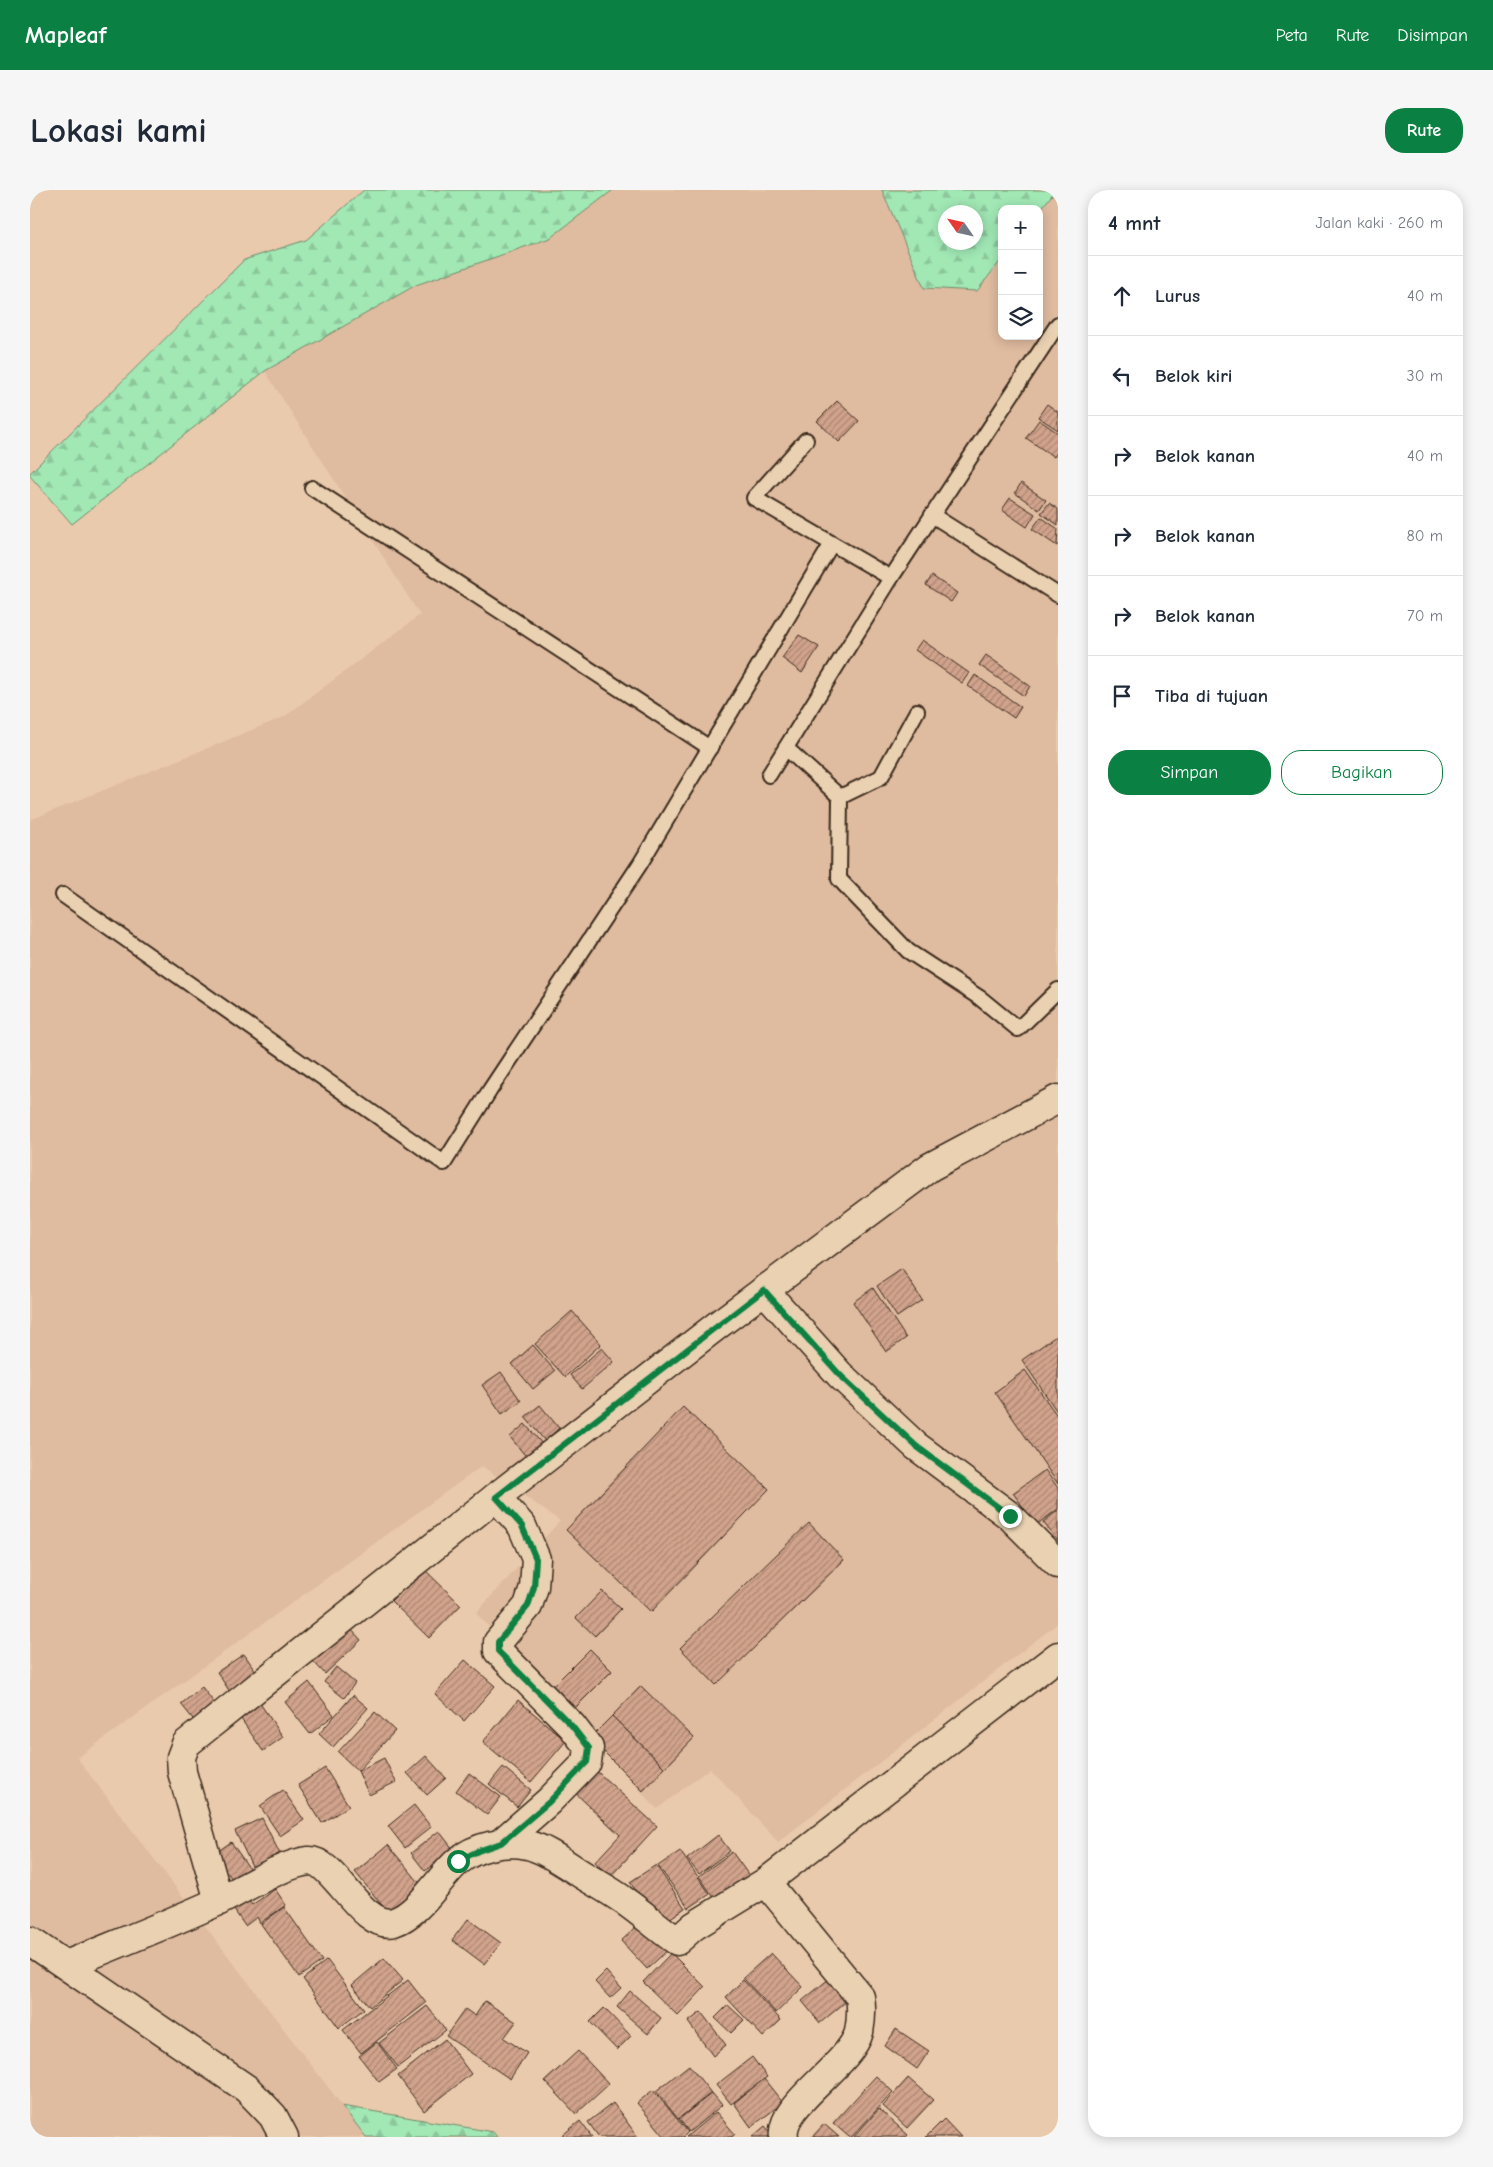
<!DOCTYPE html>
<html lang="id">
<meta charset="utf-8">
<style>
:root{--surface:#fff;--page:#f6f6f7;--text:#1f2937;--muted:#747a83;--line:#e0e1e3;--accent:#0b8043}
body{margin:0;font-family:"Comic Neue",sans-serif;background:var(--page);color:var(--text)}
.controls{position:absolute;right:15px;top:15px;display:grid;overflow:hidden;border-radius:10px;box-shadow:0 2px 12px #0003}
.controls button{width:45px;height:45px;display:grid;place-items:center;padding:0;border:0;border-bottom:1px solid var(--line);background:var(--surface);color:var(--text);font:25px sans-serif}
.compass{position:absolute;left:908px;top:15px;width:45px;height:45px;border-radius:50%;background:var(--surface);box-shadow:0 2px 12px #0003;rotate:304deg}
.stop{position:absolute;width:15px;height:15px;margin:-11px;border:4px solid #0b8043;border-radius:50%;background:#fff}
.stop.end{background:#0b8043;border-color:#fff;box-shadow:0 1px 5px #0008}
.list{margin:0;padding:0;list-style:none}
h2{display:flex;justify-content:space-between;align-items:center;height:65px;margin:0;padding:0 20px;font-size:21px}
h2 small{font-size:16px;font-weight:400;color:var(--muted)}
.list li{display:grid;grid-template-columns:32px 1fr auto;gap:15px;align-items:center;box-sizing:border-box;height:80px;padding:0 20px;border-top:1px solid var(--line)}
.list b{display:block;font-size:19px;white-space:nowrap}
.list em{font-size:16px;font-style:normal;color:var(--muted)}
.actions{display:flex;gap:10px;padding:15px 20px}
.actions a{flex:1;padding:11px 0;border:1px solid var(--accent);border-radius:20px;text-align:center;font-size:18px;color:var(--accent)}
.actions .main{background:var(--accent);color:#fff}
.icon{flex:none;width:28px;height:28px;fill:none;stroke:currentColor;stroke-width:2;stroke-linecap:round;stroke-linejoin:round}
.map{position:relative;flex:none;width:1028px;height:1947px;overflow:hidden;border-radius:20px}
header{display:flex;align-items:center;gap:30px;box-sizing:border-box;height:70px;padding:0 25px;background:var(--accent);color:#fff}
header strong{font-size:24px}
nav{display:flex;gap:28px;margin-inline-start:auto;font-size:18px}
.intro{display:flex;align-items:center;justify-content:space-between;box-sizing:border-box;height:120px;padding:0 30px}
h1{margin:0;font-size:35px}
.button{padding:12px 22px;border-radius:20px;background:var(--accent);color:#fff;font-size:18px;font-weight:700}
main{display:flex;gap:30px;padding:0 30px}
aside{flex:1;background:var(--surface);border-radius:20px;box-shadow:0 2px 12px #0003}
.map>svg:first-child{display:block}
.built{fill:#dfbb9f}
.forest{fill:url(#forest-firs);stroke:#6e896a;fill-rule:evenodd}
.building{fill:url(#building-hatch);stroke:#3b2a1e}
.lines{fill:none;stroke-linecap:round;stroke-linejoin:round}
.lane-casing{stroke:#3b2a1e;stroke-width:18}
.street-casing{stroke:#3b2a1e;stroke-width:31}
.lane{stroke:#e9d1b1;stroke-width:14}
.street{stroke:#e9d1b1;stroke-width:28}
.route{stroke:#0b8043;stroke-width:6}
</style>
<header>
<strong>Mapleaf</strong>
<nav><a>Peta</a><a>Rute</a><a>Disimpan</a></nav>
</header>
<div class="intro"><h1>Lokasi kami</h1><a class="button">Rute</a></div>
<main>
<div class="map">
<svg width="1028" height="1947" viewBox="0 0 1028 1947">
<defs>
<pattern id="forest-firs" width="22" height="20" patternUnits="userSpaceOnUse" patternTransform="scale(1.25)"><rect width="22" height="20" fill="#a1e8b5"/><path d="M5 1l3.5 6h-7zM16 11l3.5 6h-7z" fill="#8cc79b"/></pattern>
<pattern id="building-hatch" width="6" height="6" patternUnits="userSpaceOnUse" patternTransform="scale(1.25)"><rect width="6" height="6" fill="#d1a38c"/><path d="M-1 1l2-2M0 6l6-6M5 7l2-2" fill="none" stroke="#ab8572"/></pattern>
</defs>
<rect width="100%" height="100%" fill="#eacaac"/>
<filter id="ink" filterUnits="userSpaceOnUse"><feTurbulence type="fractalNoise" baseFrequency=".02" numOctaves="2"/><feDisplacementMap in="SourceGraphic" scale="10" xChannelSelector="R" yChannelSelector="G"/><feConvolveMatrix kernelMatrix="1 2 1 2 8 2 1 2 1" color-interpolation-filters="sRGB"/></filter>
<g filter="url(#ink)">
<!-- built -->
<path class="built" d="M583,0H852L894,98L947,101L972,69V146H1009V21L1026,0H1028V1433L748,1652L680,1578L627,1619L446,1423L530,1331L452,1276L47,1568L336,1947H0V630L254,527L390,425L235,181L386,95L520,48Z"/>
<!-- forest -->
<g class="forest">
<path d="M334,0H583L520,48L386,95L235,181L42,334L0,286V283L214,70L276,50Z"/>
<path d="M852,0H1026L1009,21V19H972V69L947,101L894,98ZM916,22H946V52H916Z"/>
<path d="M312,1916L463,1942L467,1947H336Z"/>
</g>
<!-- building -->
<g class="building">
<path d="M807,211L829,231L809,252L787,231Z"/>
<path d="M1017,214L1028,222V240L1008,227Z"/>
<path d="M1009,230L1028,243V262L1024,267L996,248Z"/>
<path d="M991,293L1016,310L1009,320L985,303Z"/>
<path d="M980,308L1005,324L997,337L972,320Z"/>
<path d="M1019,313L1028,319V335L1011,323Z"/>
<path d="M1011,327L1028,339L1027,356L1002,339Z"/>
<path d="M902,386L927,403L921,412L896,395Z"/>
<path d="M769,445L789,457L772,483L752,468Z"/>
<path d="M892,450L939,483L932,493L885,460Z"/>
<path d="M956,465L1000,496L994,506L949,475Z"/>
<path d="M945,485L991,517L984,528L938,496Z"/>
<path d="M872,1079L892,1110L867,1127L847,1096Z"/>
<path d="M843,1098L876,1148L856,1162L823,1112Z"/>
<path d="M542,1121L571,1154L535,1187L505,1154Z"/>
<path d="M1026,1146L1028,1148V1223L992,1170Z"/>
<path d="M503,1155L525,1181L503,1199L482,1174Z"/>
<path d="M572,1158L584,1172L552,1199L540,1185Z"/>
<path d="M995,1180L1028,1227V1294L965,1202Z"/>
<path d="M471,1182L491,1211L472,1224L452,1195Z"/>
<path d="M510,1215L529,1238L515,1251L495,1227Z"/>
<path d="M653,1217L739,1299L621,1422L536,1340Z"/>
<path d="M495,1234L514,1256L499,1270L480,1247Z"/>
<path d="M1015,1280L1028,1298V1319L1006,1335L983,1303Z"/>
<path d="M1028,1320V1351L1013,1332Z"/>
<path d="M779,1333L814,1370L686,1495L650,1458Z"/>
<path d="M393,1378L431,1415L399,1448L361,1411Z"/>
<path d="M572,1401L591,1419L565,1446L546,1428Z"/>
<path d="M319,1437L331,1450L295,1484L283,1471Z"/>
<path d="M560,1459L582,1481L543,1520L521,1498Z"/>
<path d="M214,1464L230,1487L202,1505L187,1482Z"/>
<path d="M435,1470L465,1496L434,1531L405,1504Z"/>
<path d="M306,1477L325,1493L314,1508L294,1492Z"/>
<path d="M279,1492L304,1525L280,1544L255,1512Z"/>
<path d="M611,1496L664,1548L635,1578L582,1526Z"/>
<path d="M172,1497L188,1518L167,1534L151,1514Z"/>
<path d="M323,1505L338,1518L303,1557L289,1544Z"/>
<path d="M488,1510L536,1551L501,1592L453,1552Z"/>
<path d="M229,1512L253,1547L233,1561L209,1526Z"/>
<path d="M345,1522L365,1541L328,1581L308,1562Z"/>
<path d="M582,1526L635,1578L613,1601L560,1548Z"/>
<path d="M396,1566L416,1588L397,1605L377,1583Z"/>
<path d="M354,1568L366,1592L339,1605L328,1581Z"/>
<path d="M560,1575L627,1636L580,1687L565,1672L590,1645L540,1598Z"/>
<path d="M473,1577L501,1600L487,1617L459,1594Z"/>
<path d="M295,1578L319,1616L292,1633L268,1595Z"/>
<path d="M439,1583L471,1607L457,1625L426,1601Z"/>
<path d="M253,1600L274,1630L250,1646L230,1616Z"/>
<path d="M384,1615L401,1637L375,1658L358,1636Z"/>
<path d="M232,1628L251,1666L224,1680L205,1641Z"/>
<path d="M409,1641L423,1659L395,1681L381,1663Z"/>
<path d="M688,1645L700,1661L669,1684L657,1669Z"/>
<path d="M201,1652L222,1682L205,1693L184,1664Z"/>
<path d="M358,1655L393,1697L360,1725L325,1682Z"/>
<path d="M650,1661L680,1704L659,1718L628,1676Z"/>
<path d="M702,1662L723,1691L689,1715L669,1686Z"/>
<path d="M626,1675L655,1718L629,1736L600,1692Z"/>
<path d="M245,1699L256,1715L230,1733L227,1727L215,1736L204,1720L219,1711L222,1715Z"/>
<path d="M254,1717L292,1771L269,1787L231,1734Z"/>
<path d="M438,1729L471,1753L454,1774L422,1750Z"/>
<path d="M614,1730L640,1758L617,1779L591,1751Z"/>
<path d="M641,1763L675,1797L648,1826L613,1792Z"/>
<path d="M741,1763L773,1797L746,1823L713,1788Z"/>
<path d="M354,1768L373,1790L340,1817L322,1795Z"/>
<path d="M297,1770L334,1819L309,1838L273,1789Z"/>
<path d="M576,1781L591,1798L580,1808L565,1792Z"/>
<path d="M800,1788L818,1810L790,1833L772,1811Z"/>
<path d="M378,1790L396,1813L331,1863L313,1840Z"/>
<path d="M713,1790L751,1830L733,1847L696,1807Z"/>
<path d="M600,1801L631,1828L618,1844L587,1817Z"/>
<path d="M455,1811L486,1832L474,1848L497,1863L480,1889L416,1846L435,1819L445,1826Z"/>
<path d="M698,1815L714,1830L701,1843L685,1828Z"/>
<path d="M397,1816L416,1840L368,1877L349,1853Z"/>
<path d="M574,1818L601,1846L587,1860L560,1832Z"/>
<path d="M671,1822L696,1855L683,1866L658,1832Z"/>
<path d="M866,1839L899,1861L887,1879L855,1856Z"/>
<path d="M415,1849L441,1884L394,1921L368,1886Z"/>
<path d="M347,1852L367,1879L349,1892L329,1866Z"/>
<path d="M548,1861L579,1894L546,1924L515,1891Z"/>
<path d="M722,1867L737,1887L701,1914L686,1895Z"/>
<path d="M659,1875L681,1903L648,1929L626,1901Z"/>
<path d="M846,1886L863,1902L822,1947H819L803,1933Z"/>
<path d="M878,1888L903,1910L877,1938L853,1916Z"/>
<path d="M734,1889L753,1913L721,1937L704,1913Z"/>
<path d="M623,1900L658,1942L653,1947H635L607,1913Z"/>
<path d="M682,1903L692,1915L659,1942L649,1929Z"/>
<path d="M583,1913L608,1947H569L558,1932Z"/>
<path d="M849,1919L878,1945L876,1947H824Z"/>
<path d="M686,1922L705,1944L702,1947H656Z"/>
<path d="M914,1929L931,1947H896Z"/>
<path d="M550,1931L562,1947H530Z"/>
<path d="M794,1934L809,1947H782Z"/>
<path d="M735,1936L744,1947H722Z"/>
</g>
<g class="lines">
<!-- lane casing -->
<g class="lane-casing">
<g id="lane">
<path d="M776,250L724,308L861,388"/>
<path d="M282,298L680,558"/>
<path d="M902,325L1028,405"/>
<path d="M887,521L851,587L810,607L809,689L878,761L950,808L988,839L1028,800"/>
<path d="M756,558L810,607"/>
<path d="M739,585L861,388L1028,134"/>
<path d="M33,705L414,973L460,900L610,674L801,355"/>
</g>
</g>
<!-- street casing -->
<g class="street-casing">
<g id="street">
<path d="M734,1100L810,1185L886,1256L980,1326L1028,1374"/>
<path d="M466,1307L492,1336L506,1369L504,1397L498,1416L468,1452V1461L542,1536L559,1558L557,1572L519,1611L471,1653"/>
<path d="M736,1692L830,1807C832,1818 831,1831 829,1842C820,1876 748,1915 754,1947"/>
<path d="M189,1711L152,1582L151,1567L156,1554L466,1307L689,1134L900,977L1028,909"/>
<path d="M0,1751L217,1899L243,1926L254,1947"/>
<path d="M36,1775C87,1754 139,1734 189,1711C214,1699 252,1674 279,1671C303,1669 333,1741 364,1732C389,1724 408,1689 427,1672C446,1656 475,1650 498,1655C515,1659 531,1671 545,1680C560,1690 578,1699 593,1710C612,1723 628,1738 647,1751L664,1736L736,1692L1028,1466"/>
</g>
</g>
<!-- lane -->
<use href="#lane" class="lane"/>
<!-- street -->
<use href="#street" class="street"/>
</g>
</g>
<g class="lines" filter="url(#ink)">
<!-- route -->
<path class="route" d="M428,1671L448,1661L471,1653L519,1612L557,1572L559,1558L542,1536L468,1461V1452L498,1416L504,1397L506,1369L492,1336L466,1307L734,1100L810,1185L886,1256L980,1326"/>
</g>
</svg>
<div class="controls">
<button>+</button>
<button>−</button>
<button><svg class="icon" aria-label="layers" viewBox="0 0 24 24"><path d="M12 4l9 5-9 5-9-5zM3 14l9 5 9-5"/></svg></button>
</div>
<svg class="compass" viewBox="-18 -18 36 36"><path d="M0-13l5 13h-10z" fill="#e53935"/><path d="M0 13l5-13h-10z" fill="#747a83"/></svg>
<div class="stop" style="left:428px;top:1671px"></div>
<div class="stop end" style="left:980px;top:1326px"></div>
</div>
<aside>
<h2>4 mnt<small>Jalan kaki · 260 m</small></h2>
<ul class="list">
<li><svg class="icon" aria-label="ahead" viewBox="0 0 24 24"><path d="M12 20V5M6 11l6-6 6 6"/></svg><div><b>Lurus</b></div><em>40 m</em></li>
<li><svg class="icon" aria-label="left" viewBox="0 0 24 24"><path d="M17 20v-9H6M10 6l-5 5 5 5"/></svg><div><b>Belok kiri</b></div><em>30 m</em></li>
<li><svg class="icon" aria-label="right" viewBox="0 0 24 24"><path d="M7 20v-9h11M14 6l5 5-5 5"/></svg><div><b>Belok kanan</b></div><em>40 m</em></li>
<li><svg class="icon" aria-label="right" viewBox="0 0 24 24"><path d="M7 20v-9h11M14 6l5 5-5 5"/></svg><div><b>Belok kanan</b></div><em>80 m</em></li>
<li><svg class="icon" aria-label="right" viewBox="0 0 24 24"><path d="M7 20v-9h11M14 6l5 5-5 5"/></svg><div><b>Belok kanan</b></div><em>70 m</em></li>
<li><svg class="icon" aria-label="arrive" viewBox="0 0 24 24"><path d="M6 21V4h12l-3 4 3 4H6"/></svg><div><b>Tiba di tujuan</b></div></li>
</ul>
<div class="actions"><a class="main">Simpan</a><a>Bagikan</a></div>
</aside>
</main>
